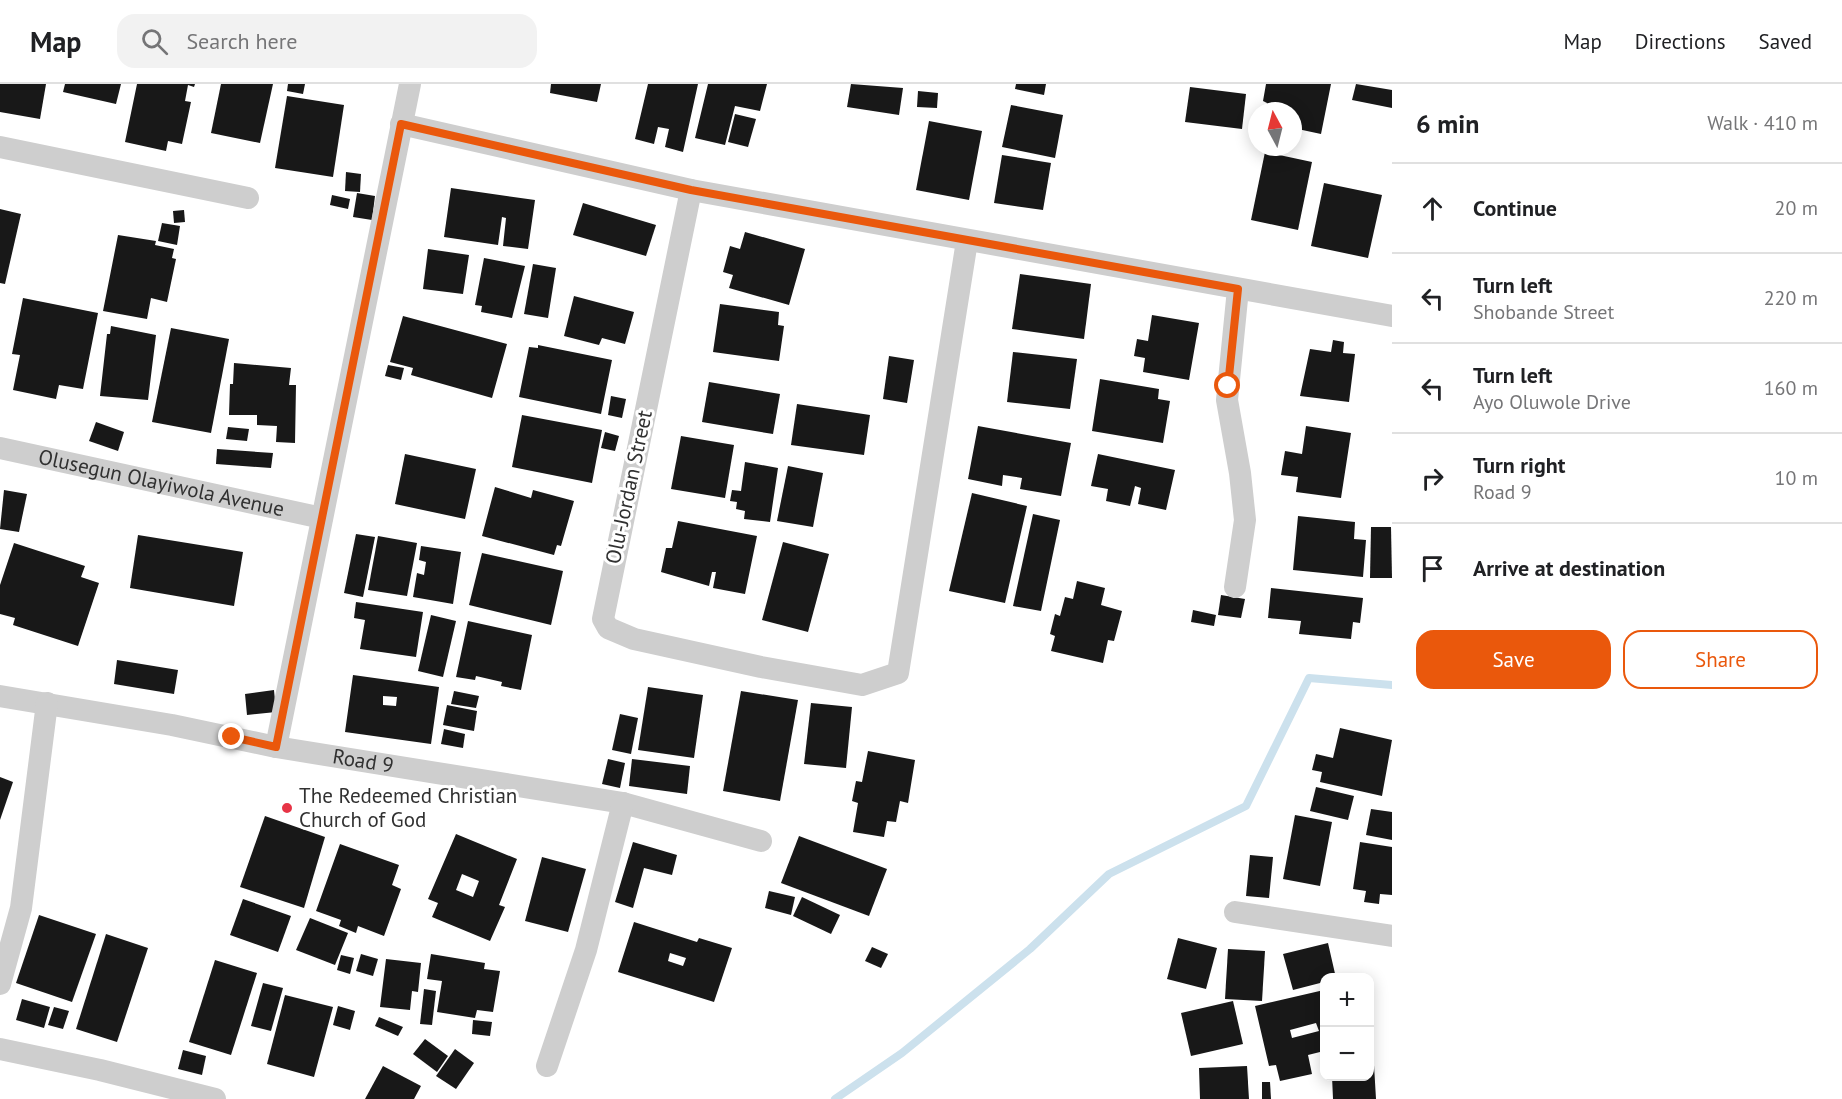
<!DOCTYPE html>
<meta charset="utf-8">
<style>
:root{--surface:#fff;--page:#f2f2f2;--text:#202124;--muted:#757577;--line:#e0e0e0;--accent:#ea580c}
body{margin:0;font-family:"PT Sans",sans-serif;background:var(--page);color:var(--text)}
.controls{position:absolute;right:18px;bottom:18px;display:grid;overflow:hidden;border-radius:12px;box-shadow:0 3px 15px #0003}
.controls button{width:54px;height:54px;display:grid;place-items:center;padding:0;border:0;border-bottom:2px solid var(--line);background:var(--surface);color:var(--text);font:30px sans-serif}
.compass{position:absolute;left:1248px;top:18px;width:54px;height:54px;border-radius:50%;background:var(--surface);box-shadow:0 3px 15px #0003;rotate:353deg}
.stop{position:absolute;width:18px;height:18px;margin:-14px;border:4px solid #ea580c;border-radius:50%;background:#fff}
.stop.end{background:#ea580c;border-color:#fff;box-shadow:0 2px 6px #0008}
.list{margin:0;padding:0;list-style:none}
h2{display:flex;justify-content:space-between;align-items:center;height:78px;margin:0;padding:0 24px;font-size:26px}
h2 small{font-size:20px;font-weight:400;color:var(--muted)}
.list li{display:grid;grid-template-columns:39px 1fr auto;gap:18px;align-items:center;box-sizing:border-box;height:90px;padding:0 24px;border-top:2px solid var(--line)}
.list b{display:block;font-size:22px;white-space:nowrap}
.list p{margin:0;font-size:20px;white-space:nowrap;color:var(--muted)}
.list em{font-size:20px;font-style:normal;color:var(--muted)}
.actions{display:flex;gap:12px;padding:18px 24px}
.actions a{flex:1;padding:14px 0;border:2px solid var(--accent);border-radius:18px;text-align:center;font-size:21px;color:var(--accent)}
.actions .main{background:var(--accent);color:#fff}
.icon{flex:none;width:33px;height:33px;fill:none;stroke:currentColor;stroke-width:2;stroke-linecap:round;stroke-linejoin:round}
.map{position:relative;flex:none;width:1392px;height:1015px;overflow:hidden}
header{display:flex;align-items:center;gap:36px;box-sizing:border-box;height:84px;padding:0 30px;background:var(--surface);border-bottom:2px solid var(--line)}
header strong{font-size:28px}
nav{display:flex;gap:33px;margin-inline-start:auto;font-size:21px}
.search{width:420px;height:54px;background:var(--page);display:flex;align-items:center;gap:15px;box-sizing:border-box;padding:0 21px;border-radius:18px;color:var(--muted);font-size:22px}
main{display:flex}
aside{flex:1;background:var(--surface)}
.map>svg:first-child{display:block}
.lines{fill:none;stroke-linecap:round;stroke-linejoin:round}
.stream{stroke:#cce1ed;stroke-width:8}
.building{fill:#181818;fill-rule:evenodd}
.street{stroke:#cecece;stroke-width:22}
.route{stroke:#ea580c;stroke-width:8}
.poi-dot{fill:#e73446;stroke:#fff;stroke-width:2}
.labels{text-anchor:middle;stroke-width:6;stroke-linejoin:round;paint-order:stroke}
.street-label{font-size:21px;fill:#313131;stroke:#fff}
.poi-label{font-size:21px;fill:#313131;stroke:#fff;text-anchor:start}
</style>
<header>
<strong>Map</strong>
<div class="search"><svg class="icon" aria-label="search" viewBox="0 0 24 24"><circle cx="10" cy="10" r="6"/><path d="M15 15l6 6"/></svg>Search here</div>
<nav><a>Map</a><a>Directions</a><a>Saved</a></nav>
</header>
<main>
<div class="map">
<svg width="1392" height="1015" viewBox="0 0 1392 1015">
<rect width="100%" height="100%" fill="#fff"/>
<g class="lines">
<!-- stream -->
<path class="stream" d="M835,1015L902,969L1030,865L1109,790L1246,722L1309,594L1392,601"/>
</g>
<!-- building -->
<g class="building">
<path d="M0,0H46L40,35L0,28Z"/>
<path d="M65,0H121L116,20L63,8Z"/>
<path d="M137,0H195L194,3L188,1L185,17L191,18L182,60L168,57L166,67L125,58Z"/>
<path d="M221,0H273L260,59L211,49Z"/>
<path d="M288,0H305L303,10L287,7Z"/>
<path d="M551,0H601L597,18L550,9Z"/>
<path d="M648,0H698L683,68L665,63L669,45L658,43L654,60L635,55Z"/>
<path d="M708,0H767L760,27L735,22L725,61L695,54Z"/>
<path d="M851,0L903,4L899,31L847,23Z"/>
<path d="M1016,0H1046L1044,11L1015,5Z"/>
<path d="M1266,0H1331L1321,50L1293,44V27H1265L1267,19L1263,17Z"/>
<path d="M1356,0L1392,6V24L1352,16Z"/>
<path d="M1190,3L1246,10L1242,45L1185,38Z"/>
<path d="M918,7L938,9L937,24L917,23Z"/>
<path d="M287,12L344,21L333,93L275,84Z"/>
<path d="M1011,21L1063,31L1055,74L1002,63Z"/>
<path d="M735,30L756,35L748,63L728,58Z"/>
<path d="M929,37L982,47L969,116L916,106Z"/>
<path d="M1265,68L1312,78L1298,146L1251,136Z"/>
<path d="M1002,71L1051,79L1043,126L994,119Z"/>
<path d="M346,88L361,90L360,108L345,107Z"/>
<path d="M1324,99L1382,111L1368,174L1311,162Z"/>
<path d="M451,104L535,116L528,165L503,162L506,134L502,133L498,161L444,153Z"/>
<path d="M357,109L375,112L372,136L353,133Z"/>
<path d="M332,111L350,115L348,125L330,121Z"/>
<path d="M583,119L656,141L646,172L573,151Z"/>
<path d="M0,125L21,130L5,200L0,199Z"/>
<path d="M184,126L185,138L174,139L173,127Z"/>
<path d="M162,139L180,142L177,161L158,157Z"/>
<path d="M745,148L805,165L789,221L729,204L733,191L723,188L730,162L740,165Z"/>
<path d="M118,151L156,157L155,161L174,165L172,174L176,175L167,218L151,214L147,235L103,227Z"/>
<path d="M428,165L469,171L463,210L423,205Z"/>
<path d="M484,174L525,182L512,234L481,228L482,222L475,221Z"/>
<path d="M533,180L556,184L548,234L524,230Z"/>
<path d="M1020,190L1091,200L1084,255L1012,245Z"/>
<path d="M574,212L634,228L625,260L602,254L599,261L564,252Z"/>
<path d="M23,214L98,229L83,305L59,301L56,315L13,306L20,271L12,270Z"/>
<path d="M720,220L779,228L778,241L784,242L779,277L713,268Z"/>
<path d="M1152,231L1199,239L1189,296L1143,288L1145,274L1134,272L1137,255L1148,257Z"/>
<path d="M403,232L507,260L492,314L411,291L413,284L390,278Z"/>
<path d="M111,242L156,251L148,316L100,312L107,250H110Z"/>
<path d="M171,244L229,255L211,349L152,338Z"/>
<path d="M1333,256L1344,258L1343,269L1355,270L1349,318L1300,312L1310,265L1331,268Z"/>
<path d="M538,261L612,276L601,330L519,313L529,263L538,264Z"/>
<path d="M1013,268L1077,275L1070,325L1007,318Z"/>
<path d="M889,272L914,276L907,319L883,315Z"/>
<path d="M234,279L291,284L289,301H296L295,359L276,358L277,342L257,341V331H229L230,300H233Z"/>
<path d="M388,281L404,284L401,296L385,292Z"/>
<path d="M1100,295L1159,305L1158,315L1170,317L1163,359L1092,347Z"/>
<path d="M709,298L780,310L773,350L702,338Z"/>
<path d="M611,312L626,315L622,334L608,331Z"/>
<path d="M797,320L870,331L864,371L791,361Z"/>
<path d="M522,331L602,346L592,399L512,383Z"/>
<path d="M96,338L124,348L118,367L89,357Z"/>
<path d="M978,342L1071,359L1061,412L1020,405L1022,394L1003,391L1002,402L968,395Z"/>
<path d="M1306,342L1351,349L1341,414L1296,408L1298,393L1281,391L1285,367L1302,370Z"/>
<path d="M228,343L249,345L247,357L226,355Z"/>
<path d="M605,348L619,352L615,367L601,364Z"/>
<path d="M681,352L734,361L725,414L671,405Z"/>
<path d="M217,365L273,369L271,384L216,380Z"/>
<path d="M405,370L476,385L465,435L395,420Z"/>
<path d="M1098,370L1175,386L1166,426L1138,420L1141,404L1135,402L1130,422L1106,417L1108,405L1091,402Z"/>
<path d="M745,378L778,384L770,438L744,435L745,427L736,425L737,418L730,417L732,406L741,407Z"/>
<path d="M788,382L823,389L813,443L777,437Z"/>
<path d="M495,403L531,414L533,406L574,417L561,462L557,461L554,471L482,452Z"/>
<path d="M4,406L27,410L19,448L0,445Z"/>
<path d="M972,409L1027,422L1005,519L949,507Z"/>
<path d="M1033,430L1060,436L1041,527L1013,522Z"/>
<path d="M1298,432L1355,438L1354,455L1366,456L1363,493L1293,486Z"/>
<path d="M678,437L757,452L745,510L713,504L716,488H712L709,502L661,488L666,464H672Z"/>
<path d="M1371,443H1391L1392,494H1370Z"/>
<path d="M356,450L375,453L363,513L344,509Z"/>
<path d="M138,451L243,468L234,522L130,504Z"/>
<path d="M378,452L417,459L407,512L368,506Z"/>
<path d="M783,458L829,470L808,548L762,536Z"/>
<path d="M14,459L85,482L81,493L99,499L78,562L13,541L15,534L0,530V501Z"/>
<path d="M421,462L461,468L453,520L413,513L417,489L424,491L426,478L419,476Z"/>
<path d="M482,469L563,487L551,541L469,521Z"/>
<path d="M1077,497L1105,504L1101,521L1122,527L1114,557L1108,556L1103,579L1051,567L1055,552L1050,550L1055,530L1060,532L1065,513L1073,515Z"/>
<path d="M1271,504L1363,514L1360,539L1353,538L1351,555L1299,550L1301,537L1268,534Z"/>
<path d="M1221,511L1245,515L1241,534L1218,531Z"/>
<path d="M356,518L423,528L416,573L360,565L365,536L354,534Z"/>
<path d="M1193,526L1216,531L1214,542L1191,538Z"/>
<path d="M431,531L456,537L443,593L418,587Z"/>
<path d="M468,537L532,551L521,606L501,602L502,598L476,592L475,596L456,593Z"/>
<path d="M117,576L178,586L174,610L114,600Z"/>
<path d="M353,591L439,603L431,660L345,648ZM383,612L397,613L396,622L383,621Z"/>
<path d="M648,603L703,611L694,674L638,666Z"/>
<path d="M274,606L276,628L247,631L245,610Z"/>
<path d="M454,607L479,612L476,624L451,620Z"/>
<path d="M741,607L798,616L780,717L723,707Z"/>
<path d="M811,619L852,623L846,684L804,680Z"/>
<path d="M447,621L477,627L474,647L443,641Z"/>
<path d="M620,630L638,634L631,670L612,666Z"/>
<path d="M1340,644L1392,656L1382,712L1320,698L1322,688L1312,686L1316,670L1333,674Z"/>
<path d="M444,645L465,650L463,664L441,660Z"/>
<path d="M868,667L915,676L908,719L900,717L896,738L887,737L884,753L853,748L858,719L852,717L856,697L862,698Z"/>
<path d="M608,675L625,679L620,704L602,700Z"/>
<path d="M632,675L690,682L687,710L629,702Z"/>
<path d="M0,693L13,698L0,736Z"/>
<path d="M1316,703L1354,712L1348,736L1310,727Z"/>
<path d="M1371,725L1392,728V756L1366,751Z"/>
<path d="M1295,731L1332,738L1320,802L1283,795Z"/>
<path d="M265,732L325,753L304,824L240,803Z"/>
<path d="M456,750L517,775L499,821L505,823L490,857L432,833L438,819L428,815ZM462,790L479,797L473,813L456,806Z"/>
<path d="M799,752L887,785L869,832L781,799Z"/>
<path d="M633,758L677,771L672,791L644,784L633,824L615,818Z"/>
<path d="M1360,758L1392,763V811L1380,810L1379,820L1364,818L1366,807L1353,805Z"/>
<path d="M340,760L399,781L392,801L401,805L384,852L358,842L356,849L339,842L341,836L316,827Z"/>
<path d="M1250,771L1273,773L1269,814L1246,812Z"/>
<path d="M542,773L586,785L568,848L525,837Z"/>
<path d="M769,807L795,813L791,831L765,824Z"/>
<path d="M802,813L840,831L831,850L793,832Z"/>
<path d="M243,815L291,832L278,868L230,851Z"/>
<path d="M39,831L96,850L72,918L16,899Z"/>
<path d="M310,834L348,849L335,881L296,866Z"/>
<path d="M634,838L697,858L699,854L732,864L714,918L618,888ZM670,869L686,874L683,882L668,877Z"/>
<path d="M106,850L148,864L117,958L76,945Z"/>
<path d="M1178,854L1217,864L1206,905L1167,895Z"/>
<path d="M1328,859L1336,894H1324V898L1293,906L1283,870Z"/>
<path d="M872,863L888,870L881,884L865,877Z"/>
<path d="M1228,865L1265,867L1262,917L1225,915Z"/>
<path d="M361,870L378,875L373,892L356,887Z"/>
<path d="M431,870L485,879L484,885L500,887L493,928L477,926L475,934L437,928L442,897L427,895Z"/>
<path d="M341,871L354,874L350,890L337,886Z"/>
<path d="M386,875L421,879L418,908L412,907L410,926L380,923Z"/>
<path d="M215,876L257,889L231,971L189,958Z"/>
<path d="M263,899L283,904L271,947L251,942Z"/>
<path d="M424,905L436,907L432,941L420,940Z"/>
<path d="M1324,906V967L1308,971L1312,990L1280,997L1276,981L1269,982L1255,922ZM1316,939L1319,947L1292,954L1290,946Z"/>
<path d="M285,911L333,923L314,993L267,980Z"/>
<path d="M22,915L50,923L44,944L16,936Z"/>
<path d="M1233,917L1243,960L1191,972L1181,929Z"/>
<path d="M338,922L355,927L350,946L333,941Z"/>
<path d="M54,923L69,927L63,945L48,941Z"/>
<path d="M379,933L403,943L398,952L375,942Z"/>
<path d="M473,936L492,938L490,952L472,950Z"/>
<path d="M425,955L448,972L437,988L413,970Z"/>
<path d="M1370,964H1373L1376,1015H1333L1332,992H1370Z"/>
<path d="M455,965L474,979L456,1005L436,992Z"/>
<path d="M183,966L206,972L202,991L178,985Z"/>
<path d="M383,982L421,1002L414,1015H365Z"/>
<path d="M1247,982L1249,1015H1200L1199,984Z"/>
<path d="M1262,998H1270L1271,1015H1262Z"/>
</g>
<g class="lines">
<!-- street -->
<g class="street">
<path d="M401,40L691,106L1392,232"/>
<path d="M0,63L248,114"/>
<path d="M691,106L603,535L608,544L634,555L761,583L862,601L898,589L967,157"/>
<path id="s1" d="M0,364L322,434"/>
<path d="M1235,503L1245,436L1240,389L1227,316L1238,205"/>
<path id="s2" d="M0,612L172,641L276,663L623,719L761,757"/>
<path d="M276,663L410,0"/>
<path d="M1235,828L1392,852"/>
<path d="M0,900L21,824L47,619"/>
<path d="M0,965L100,986L215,1015"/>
<path d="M547,982L586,866L623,719"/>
</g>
</g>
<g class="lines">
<!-- route -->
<path class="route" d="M232,653L276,663L401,40L691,106L1238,205L1228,302"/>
</g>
<!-- markers -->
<circle class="poi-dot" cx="287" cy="724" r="6"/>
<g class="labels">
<!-- street labels -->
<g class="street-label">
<text dy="7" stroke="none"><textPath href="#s1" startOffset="165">Olusegun Olayiwola Avenue</textPath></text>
<text transform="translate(629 403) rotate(-78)" y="7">Olu-Jordan Street</text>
<text dy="7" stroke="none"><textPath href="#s2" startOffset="369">Road 9</textPath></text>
</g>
<!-- poi labels -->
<g class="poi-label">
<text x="299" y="719">The Redeemed Christian<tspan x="299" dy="24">Church of God</tspan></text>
</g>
</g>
</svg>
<div class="controls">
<button>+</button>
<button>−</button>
</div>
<svg class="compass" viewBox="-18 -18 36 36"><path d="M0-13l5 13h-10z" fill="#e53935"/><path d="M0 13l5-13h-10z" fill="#757577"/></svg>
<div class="stop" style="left:1228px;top:302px"></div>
<div class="stop end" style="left:232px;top:653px"></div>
</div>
<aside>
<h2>6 min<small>Walk · 410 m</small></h2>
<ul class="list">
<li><svg class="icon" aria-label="ahead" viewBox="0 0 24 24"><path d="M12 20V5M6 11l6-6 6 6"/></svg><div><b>Continue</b></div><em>20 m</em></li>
<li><svg class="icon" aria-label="left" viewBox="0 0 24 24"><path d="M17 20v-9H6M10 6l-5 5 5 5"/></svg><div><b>Turn left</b><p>Shobande Street</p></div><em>220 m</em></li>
<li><svg class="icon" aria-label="left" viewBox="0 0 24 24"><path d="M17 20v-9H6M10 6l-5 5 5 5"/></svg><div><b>Turn left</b><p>Ayo Oluwole Drive</p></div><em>160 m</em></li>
<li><svg class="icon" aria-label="right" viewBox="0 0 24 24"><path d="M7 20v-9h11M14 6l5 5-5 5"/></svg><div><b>Turn right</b><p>Road 9</p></div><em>10 m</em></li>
<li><svg class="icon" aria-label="arrive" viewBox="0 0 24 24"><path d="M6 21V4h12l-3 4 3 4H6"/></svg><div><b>Arrive at destination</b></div></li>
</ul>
<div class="actions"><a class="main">Save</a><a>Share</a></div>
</aside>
</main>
